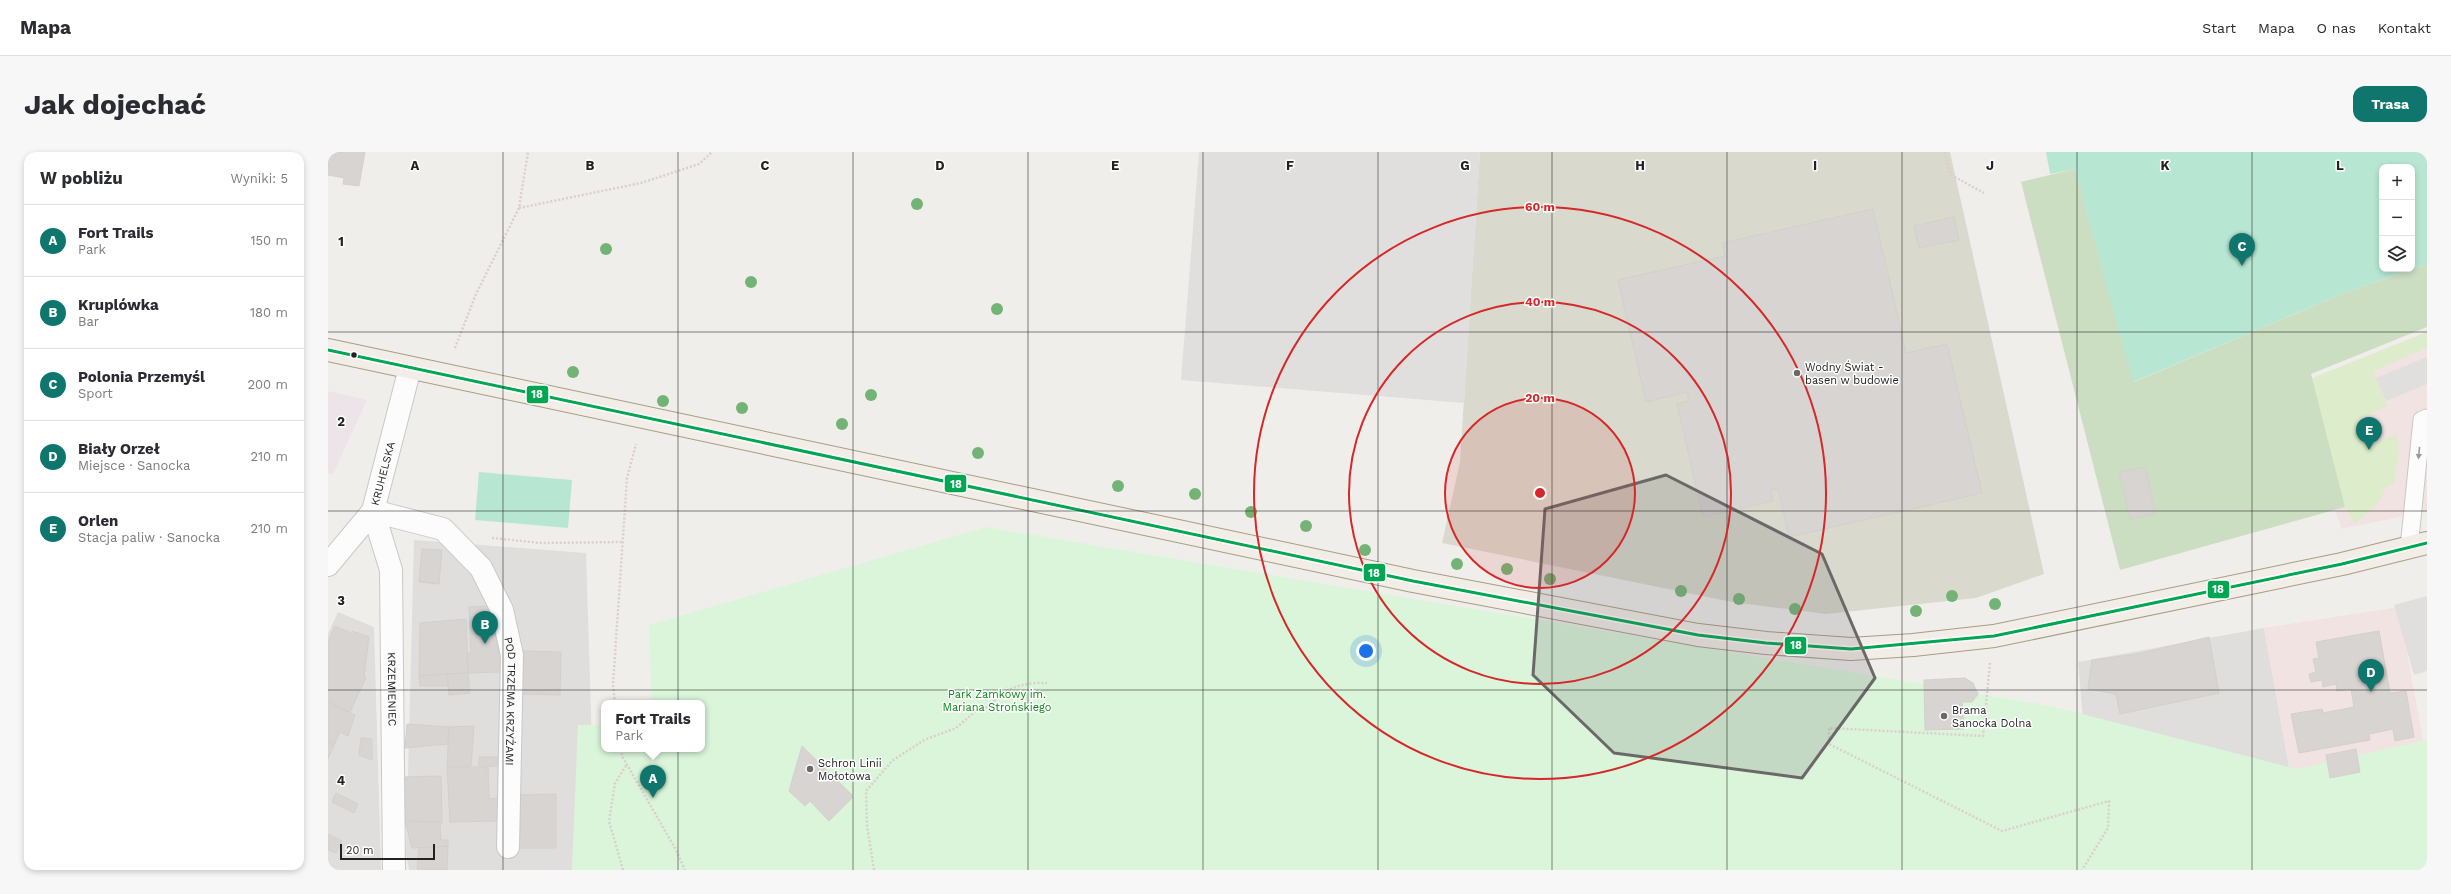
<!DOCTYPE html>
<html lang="pl">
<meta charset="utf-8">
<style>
:root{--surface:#fff;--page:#f7f7f7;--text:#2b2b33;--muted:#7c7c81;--line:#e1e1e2;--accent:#0f766e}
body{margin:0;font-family:"Work Sans",sans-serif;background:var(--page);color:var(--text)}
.controls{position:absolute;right:12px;top:12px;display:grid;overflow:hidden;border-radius:8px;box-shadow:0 2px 6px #0003}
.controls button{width:36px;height:36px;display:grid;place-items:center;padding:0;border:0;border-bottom:1px solid var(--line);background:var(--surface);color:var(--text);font:20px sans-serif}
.scale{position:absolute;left:12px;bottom:10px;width:95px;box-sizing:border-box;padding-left:4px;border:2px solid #222;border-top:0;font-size:11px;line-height:14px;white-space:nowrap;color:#222;-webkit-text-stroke:3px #fff;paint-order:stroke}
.you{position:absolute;left:1038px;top:499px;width:14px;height:14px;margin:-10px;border:3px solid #fff;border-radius:50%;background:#1a73e8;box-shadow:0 0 0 6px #1a73e833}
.badge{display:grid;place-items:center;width:26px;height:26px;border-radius:50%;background:var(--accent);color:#fff;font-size:13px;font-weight:700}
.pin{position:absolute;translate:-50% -33px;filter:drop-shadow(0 1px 2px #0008)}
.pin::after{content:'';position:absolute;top:21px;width:14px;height:12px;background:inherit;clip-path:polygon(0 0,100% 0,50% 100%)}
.popup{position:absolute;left:273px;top:548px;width:104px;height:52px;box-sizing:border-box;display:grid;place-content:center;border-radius:8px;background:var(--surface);filter:drop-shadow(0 1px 3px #0005);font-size:13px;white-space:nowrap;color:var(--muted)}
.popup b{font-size:15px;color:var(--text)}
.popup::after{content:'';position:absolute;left:50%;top:100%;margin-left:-8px;border:8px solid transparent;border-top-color:var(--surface)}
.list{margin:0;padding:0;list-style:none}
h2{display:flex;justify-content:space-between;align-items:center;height:52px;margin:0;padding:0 16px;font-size:17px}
h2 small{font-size:13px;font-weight:400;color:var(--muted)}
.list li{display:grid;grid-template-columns:26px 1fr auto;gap:12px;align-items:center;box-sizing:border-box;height:72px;padding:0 16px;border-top:1px solid var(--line)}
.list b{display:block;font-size:15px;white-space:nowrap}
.list p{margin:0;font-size:13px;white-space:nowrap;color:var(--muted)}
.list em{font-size:13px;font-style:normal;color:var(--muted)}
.icon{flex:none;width:22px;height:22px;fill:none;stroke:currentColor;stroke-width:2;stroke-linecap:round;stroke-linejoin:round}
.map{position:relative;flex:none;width:2099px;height:718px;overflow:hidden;border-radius:12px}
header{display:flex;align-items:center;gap:24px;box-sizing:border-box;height:56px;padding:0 20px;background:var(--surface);border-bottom:1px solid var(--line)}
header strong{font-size:19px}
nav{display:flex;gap:22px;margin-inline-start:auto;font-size:14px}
.intro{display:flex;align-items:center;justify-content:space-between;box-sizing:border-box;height:96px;padding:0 24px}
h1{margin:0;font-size:28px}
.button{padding:10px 18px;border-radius:12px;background:var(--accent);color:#fff;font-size:14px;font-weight:700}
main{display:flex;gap:24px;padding:0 24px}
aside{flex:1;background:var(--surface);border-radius:12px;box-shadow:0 2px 6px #0003}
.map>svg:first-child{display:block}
.residential{fill:#dfdedc}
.commercial{fill:#f1e3e1}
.industrial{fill:#ede4e9}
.construction{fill:#d9d9cd}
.grass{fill:#ddeccb}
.forest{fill:#cbdec1}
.park{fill:#daf5da}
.pitch{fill:#b7e6d2;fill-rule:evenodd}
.parking{fill:#e0dfde}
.building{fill:#d7d4d2;stroke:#d3d0cc}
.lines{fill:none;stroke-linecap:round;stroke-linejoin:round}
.lane-casing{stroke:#c9c8c7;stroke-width:19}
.street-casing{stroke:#c9c8c7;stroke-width:24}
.primary-casing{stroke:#a79c86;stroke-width:24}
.path{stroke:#dccecd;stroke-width:2.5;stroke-dasharray:2 2;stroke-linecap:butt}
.lane{stroke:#fdfcfc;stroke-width:17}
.street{stroke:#fdfcfc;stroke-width:22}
.primary{stroke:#f3ede7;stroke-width:22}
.bus-1-casing{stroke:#fff;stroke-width:6}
.bus-1{stroke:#00a651;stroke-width:3}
.tree{fill:#73b476}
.oneway{fill:#9a9a9a}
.marked{fill:#6a6968;fill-opacity:0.2;stroke:#6a6968;stroke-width:3;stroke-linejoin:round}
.grid{fill:none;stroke:#222;stroke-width:1;stroke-opacity:0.55}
.ring{fill:none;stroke:#d62828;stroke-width:2}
.bus-dot{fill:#222;stroke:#fff;stroke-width:1.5}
.poi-dot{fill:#6a6968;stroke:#fff;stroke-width:1.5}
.labels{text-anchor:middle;stroke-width:3;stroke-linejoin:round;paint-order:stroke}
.poi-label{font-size:11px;fill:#222;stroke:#fff;text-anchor:start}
.street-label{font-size:11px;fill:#222;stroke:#fff}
.park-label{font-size:11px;fill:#0c8416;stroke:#fff}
.grid-label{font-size:13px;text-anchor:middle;font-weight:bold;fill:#222;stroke:#fff;stroke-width:3;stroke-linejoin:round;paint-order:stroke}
.centre{fill:#d62828;stroke:#fff;stroke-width:2}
.ring-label{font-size:12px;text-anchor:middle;font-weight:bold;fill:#d62828;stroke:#fff;stroke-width:3;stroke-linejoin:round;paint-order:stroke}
.line-badge{stroke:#fff;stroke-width:1.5}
.badge-label{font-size:11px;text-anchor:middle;font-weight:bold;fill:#fff}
</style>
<header>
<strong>Mapa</strong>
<nav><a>Start</a><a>Mapa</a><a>O nas</a><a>Kontakt</a></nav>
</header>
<div class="intro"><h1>Jak dojechać</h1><a class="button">Trasa</a></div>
<main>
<aside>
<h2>W pobliżu<small>Wyniki: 5</small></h2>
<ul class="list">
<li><span class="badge">A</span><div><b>Fort Trails</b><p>Park</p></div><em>150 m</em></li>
<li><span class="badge">B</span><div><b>Kruplówka</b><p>Bar</p></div><em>180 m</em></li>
<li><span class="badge">C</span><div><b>Polonia Przemyśl</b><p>Sport</p></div><em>200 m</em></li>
<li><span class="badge">D</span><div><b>Biały Orzeł</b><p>Miejsce · Sanocka</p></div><em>210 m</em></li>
<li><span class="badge">E</span><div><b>Orlen</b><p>Stacja paliw · Sanocka</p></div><em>210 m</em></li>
</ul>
</aside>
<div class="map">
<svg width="2099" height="718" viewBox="0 0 2099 718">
<rect width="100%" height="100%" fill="#f0eeeb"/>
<!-- residential -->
<g class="residential">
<path d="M86,388L258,401L268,718H81L78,701Z"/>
<path d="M10,460L46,475L53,718H0V482Z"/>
<path d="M1936,476L1963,626L1755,568L1750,510Z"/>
</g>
<!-- commercial -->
<g class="commercial">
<path d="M2099,181V359L2014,377L1960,237Z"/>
<path d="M2071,455L2096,595L1963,626L1936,476Z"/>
</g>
<!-- industrial -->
<path class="industrial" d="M0,239L39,248L5,322L0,321Z"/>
<!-- construction -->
<path class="construction" d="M1152,0H1622L1716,422L1648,446L1498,462L1404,450L1114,391L1132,310Z"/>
<!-- grass -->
<path class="grass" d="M2099,180V196L2045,219L2059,254L2033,266L2044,292L2068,282L2071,298L2066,332L2058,334L2050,352L2027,371L2017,355L1984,226Z"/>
<!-- forest -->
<path class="forest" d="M1747,17L1806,230L2021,139L2099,112V175L1983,222L2017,355L1792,418L1693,30Z"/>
<!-- park -->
<path class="park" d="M658,375L1723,554L1969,617L2099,588V718H244L250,573H276V597H374V551H324L321,473Z"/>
<!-- pitch -->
<g class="pitch">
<path d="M1718,0H2099V112L2021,139L1805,230L1747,17L1722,22ZM2054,15H2084V117H2054Z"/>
<path d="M151,320L244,328L240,376L147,368Z"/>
</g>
<!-- parking -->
<g class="parking">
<path d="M871,0H1152L1136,251L853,228Z"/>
<path d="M2099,205V232L2058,249L2048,226Z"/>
<path d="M2099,444V519L2086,523L2066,453Z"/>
</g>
<!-- building -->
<g class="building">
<path d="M0,0H37L31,34L15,32L16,26L0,23Z"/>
<path d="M1545,57L1578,201L1619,192L1654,341L1461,385L1450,336L1443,338L1445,349L1375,365L1349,252L1361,249L1359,240L1318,250L1290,128L1397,104L1394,91Z"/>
<path d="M1626,65L1631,88L1591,96L1586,74Z"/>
<path d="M1817,315L1827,361L1802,367L1791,320Z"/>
<path d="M94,397L114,398L111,432L91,430Z"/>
<path d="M161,454L169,483L172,520L140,521L139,501H143L141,455Z"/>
<path d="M138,467L140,521L91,524L92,471Z"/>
<path d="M7,474L23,481L24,479L41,485L36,525L38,526L22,560L0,550V490Z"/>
<path d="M2051,479L2062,541L2078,539L2086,585L2067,589L2065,577L2041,582L2042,588L1971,601L1963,562L1994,557L1995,561L2026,555L2023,537L2009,539L2008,532L1995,535L1994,528L1983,530L1981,522L1988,520L1985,507L1991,506L1988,490Z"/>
<path d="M1881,485L1891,541L1792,562L1788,542L1760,537L1764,508L1809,502Z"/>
<path d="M195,499L233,500L232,543L194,542Z"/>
<path d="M140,521L142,541L121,543L119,522Z"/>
<path d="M119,522L120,534H92L91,524Z"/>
<path d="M1637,526L1645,531L1650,542L1644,550H1634L1636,577L1597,578L1596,528Z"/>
<path d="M0,550L27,563L20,584L12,580L6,593L0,590Z"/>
<path d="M79,572L121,575L120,592L77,596Z"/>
<path d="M146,574L143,614L119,615L121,575Z"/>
<path d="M33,586L44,587V608L31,603Z"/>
<path d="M0,590L6,593L0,607Z"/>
<path d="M474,594L524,643V646L501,669L482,649L477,654L461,639Z"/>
<path d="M2028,597L2032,620L2002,626L1998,603Z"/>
<path d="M151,605H172L171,614L151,615Z"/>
<path d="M119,615H160L161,647L170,646L171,669L122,670Z"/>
<path d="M113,624L114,671L77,669L76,625Z"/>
<path d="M8,641L30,652L26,661L4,650Z"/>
<path d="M228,642V696H190V643Z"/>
<path d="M77,669L112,670L113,688H120V694L84,696Z"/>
<path d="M0,682L14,689L8,701L0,698Z"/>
<path d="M120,694L119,718L89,717L91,696Z"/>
</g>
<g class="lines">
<!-- lane casing -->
<g class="lane-casing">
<path id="lane" d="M2081,396L2094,268L2099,266"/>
</g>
<!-- street casing -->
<g class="street-casing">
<g id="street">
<path id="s1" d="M45,359L115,377L153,416L174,458L184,503L180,695"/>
<path id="s2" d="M45,359L63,418L66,718"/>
<path id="s3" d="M0,413L45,359L82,216"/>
</g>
</g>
<!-- primary casing -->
<g class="primary-casing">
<path id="primary" d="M0,198L1085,429L1370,483L1438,491L1523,497L1585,493L1666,484L2014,412L2099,391"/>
</g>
<!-- path -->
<g class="path">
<path d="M1616,0L1623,23L1656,41"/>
<path d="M191,56L313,31L371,12L384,0"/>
<path d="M127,196L148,142L191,56L200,0"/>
<path d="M164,386L213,391L295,390"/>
<path d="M1662,511L1655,584L1501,576V592L1674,679L1781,649L1780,676L1754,718"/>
<path d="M287,551L285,532L299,326L308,292"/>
<path d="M293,597L294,604L348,698L357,718"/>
<path d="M295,718L281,669L287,631L299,612"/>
<path d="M546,718L539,673L538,639L564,609L596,588L628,576L650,557L663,554C674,535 699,530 719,531"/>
</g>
<!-- lane -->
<use href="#lane" class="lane"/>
<!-- street -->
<use href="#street" class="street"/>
<!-- primary -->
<use href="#primary" class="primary"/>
<!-- bus-1 casing -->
<g class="bus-1-casing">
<path id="bus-1" d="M0,198L1085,429L1370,483L1438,491L1523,497L1666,484L2014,412L2099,391"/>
</g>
<!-- bus-1 -->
<use href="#bus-1" class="bus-1"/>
</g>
<!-- trees -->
<g class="tree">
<circle cx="589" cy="52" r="6"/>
<circle cx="278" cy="97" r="6"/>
<circle cx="423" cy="130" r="6"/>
<circle cx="669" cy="157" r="6"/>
<circle cx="245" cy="220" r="6"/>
<circle cx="543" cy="243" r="6"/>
<circle cx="335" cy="249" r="6"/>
<circle cx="414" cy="256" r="6"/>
<circle cx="514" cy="272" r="6"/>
<circle cx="650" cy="301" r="6"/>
<circle cx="790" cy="334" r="6"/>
<circle cx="867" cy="342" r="6"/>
<circle cx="923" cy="360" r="6"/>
<circle cx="978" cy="374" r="6"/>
<circle cx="1037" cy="398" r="6"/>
<circle cx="1129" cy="412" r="6"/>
<circle cx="1179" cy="417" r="6"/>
<circle cx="1222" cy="427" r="6"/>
<circle cx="1353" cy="439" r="6"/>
<circle cx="1624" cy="444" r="6"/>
<circle cx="1411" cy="447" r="6"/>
<circle cx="1667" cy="452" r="6"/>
<circle cx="1467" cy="457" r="6"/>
<circle cx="1588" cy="459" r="6"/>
</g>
<!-- one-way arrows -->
<defs><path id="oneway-solid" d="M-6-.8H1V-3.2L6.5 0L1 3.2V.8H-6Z"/></defs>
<use class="oneway" href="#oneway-solid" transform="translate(2091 301) rotate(96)"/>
<!-- marked area -->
<path class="marked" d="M1338,323L1494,402L1547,526L1474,626L1286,601L1205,523L1217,357Z"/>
<!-- grid -->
<path class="grid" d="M175,0V718M350,0V718M525,0V718M700,0V718M875,0V718M1050,0V718M1224,0V718M1399,0V718M1574,0V718M1749,0V718M1924,0V718M0,180H2099M0,359H2099M0,538H2099"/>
<!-- distance rings -->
<circle cx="1212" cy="341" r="95" fill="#d62828" fill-opacity=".12"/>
<g class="ring">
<circle cx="1212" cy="341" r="95"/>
<circle cx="1212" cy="341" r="191"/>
<circle cx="1212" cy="341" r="286"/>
</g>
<!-- markers -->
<circle class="bus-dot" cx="26" cy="203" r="3.5"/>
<g class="poi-dot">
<circle cx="1469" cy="221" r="4"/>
<circle cx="1616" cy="564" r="4"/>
<circle cx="482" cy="617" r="4"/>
</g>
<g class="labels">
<!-- poi labels -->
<g class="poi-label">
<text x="1477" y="219">Wodny Świat -<tspan x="1477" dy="13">basen w budowie</tspan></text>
<text x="1624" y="562">Brama<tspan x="1624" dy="13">Sanocka Dolna</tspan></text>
<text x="490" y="615">Schron Linii<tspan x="490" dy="13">Mołotowa</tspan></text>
</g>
<!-- street labels -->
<g class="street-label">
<text dy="4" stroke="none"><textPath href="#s3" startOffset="109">KRUHELSKA</textPath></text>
<text dy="4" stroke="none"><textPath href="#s2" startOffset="181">KRZEMIENIEC</textPath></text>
<text dy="4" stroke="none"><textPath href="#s1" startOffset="266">POD TRZEMA KRZYŻAMI</textPath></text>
</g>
<!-- park labels -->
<g class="park-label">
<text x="669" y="546">Park Zamkowy im.<tspan x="669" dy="13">Mariana Strońskiego</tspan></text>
</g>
</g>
<g class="grid-label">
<text x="87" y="18">A</text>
<text x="262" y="18">B</text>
<text x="437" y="18">C</text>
<text x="612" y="18">D</text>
<text x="787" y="18">E</text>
<text x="962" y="18">F</text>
<text x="1137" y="18">G</text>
<text x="1312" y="18">H</text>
<text x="1487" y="18">I</text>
<text x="1662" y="18">J</text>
<text x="1837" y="18">K</text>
<text x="2012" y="18">L</text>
<text x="13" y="94">1</text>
<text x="13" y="274">2</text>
<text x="13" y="453">3</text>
<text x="13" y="633">4</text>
</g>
<circle cx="1212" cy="341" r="6" class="centre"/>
<g class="ring-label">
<text x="1212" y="59">60 m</text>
<text x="1212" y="154">40 m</text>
<text x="1212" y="250">20 m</text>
</g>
<g class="line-badge">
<rect x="198" y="233" width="23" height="19" rx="4" fill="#00a651"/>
<rect x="616" y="322" width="23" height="19" rx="4" fill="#00a651"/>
<rect x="1035" y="411" width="23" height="19" rx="4" fill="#00a651"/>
<rect x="1879" y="428" width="23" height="19" rx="4" fill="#00a651"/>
<rect x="1456" y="484" width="23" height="19" rx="4" fill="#00a651"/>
</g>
<g class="badge-label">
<text x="209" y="246">18</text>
<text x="628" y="336">18</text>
<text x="1046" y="425">18</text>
<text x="1890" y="441">18</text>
<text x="1468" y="497">18</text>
</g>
</svg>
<div class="controls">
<button>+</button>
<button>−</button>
<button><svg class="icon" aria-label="layers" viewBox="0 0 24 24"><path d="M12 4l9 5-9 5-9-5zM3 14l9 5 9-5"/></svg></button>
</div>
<div class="scale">20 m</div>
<div class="you"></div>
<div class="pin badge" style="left:325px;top:646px">A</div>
<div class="popup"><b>Fort Trails</b>Park</div>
<div class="pin badge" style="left:157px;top:492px">B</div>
<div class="pin badge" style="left:1914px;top:114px">C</div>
<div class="pin badge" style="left:2043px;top:540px">D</div>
<div class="pin badge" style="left:2041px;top:298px">E</div>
</div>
</main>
